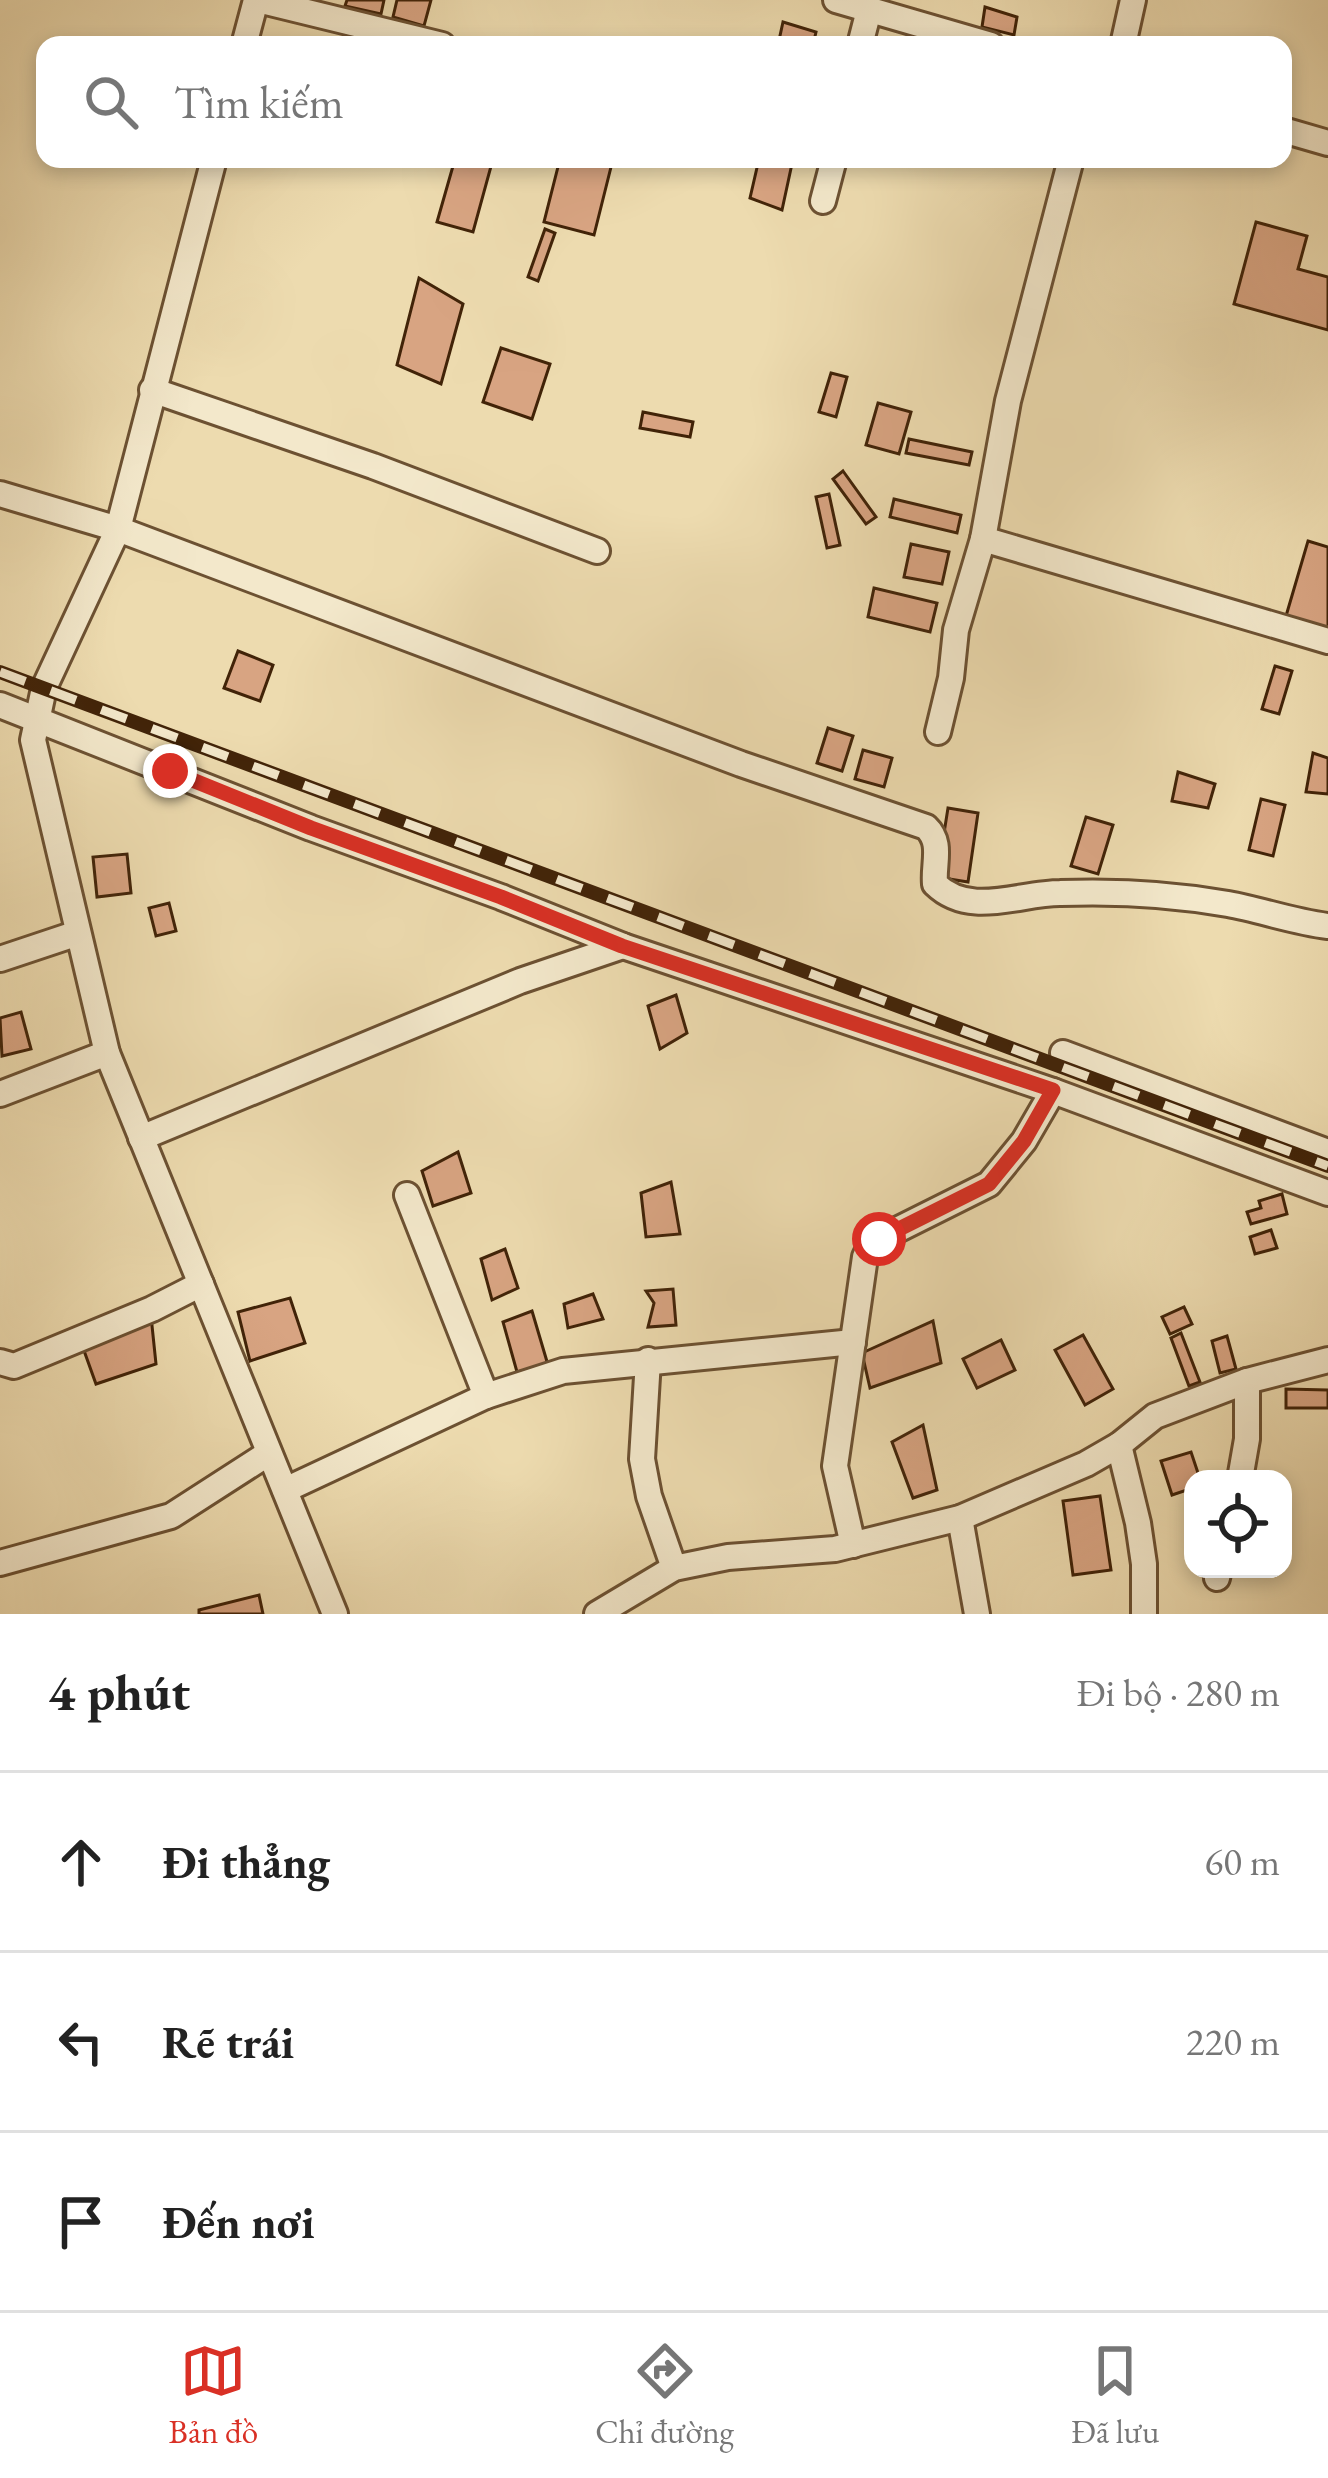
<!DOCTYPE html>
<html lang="vi">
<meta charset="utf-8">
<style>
:root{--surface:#fff;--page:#f2f2f2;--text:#222;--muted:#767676;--line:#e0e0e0;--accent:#d93025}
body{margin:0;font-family:"EB Garamond",serif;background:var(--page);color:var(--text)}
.controls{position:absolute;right:36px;bottom:36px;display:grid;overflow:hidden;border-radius:24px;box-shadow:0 6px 18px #0003}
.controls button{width:108px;height:108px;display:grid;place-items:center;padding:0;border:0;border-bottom:3px solid var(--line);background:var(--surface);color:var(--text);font:60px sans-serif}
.stop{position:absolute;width:36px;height:36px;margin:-27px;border:9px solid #d93025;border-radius:50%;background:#fff}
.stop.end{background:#d93025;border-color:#fff;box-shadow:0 3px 12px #0008}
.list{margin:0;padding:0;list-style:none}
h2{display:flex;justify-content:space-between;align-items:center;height:156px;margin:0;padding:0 48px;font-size:51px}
h2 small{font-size:39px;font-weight:400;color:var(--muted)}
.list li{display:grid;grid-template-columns:78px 1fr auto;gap:36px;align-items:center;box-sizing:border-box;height:180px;padding:0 48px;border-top:3px solid var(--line)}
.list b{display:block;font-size:45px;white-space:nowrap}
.list em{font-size:39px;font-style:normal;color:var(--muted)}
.icon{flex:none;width:66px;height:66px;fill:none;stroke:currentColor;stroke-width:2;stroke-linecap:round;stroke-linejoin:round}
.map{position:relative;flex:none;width:1328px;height:1614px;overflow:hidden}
.search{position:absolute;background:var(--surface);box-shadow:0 6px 18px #0003;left:36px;right:36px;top:36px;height:132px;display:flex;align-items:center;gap:30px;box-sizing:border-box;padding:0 42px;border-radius:24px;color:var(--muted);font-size:45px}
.sheet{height:696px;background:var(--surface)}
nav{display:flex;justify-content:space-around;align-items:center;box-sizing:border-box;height:168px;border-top:3px solid var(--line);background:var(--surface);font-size:33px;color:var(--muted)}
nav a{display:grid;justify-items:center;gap:6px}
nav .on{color:var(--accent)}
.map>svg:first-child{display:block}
.building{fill:#d8a482;stroke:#412308;stroke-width:3}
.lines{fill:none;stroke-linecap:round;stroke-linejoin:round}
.street-casing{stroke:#6c5132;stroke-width:30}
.street{stroke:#f3e8cb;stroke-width:24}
.rail-casing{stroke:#412308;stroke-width:14}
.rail{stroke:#f3e8cb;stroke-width:9;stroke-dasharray:27;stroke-linecap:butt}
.route{stroke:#d93025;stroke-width:15}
</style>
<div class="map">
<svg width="1328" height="1614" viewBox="0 0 1328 1614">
<rect width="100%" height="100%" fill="#eddbaf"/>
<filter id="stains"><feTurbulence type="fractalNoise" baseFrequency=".00167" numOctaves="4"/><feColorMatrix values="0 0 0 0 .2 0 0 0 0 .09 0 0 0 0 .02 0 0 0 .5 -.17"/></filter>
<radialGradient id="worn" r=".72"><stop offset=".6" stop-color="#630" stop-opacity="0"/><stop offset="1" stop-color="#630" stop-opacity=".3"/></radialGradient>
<!-- building -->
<g class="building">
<path d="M347,0H384L381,14L345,6Z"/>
<path d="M397,0H431L424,26L393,17Z"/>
<path d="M985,7L1017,17L1014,35L982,27Z"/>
<path d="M783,22L816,32L813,45H778Z"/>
<path d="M455,159H493L473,232L437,222Z"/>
<path d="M560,159H613L594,235L544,222Z"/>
<path d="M759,159H793L782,210L750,198Z"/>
<path d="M1256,222L1307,236L1298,269L1328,277V330L1234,304Z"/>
<path d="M545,229L555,233L538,281L528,277Z"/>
<path d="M419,278L463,304L441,384L397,365Z"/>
<path d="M501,348L550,364L532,419L483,402Z"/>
<path d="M831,373L847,377L836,417L819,412Z"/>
<path d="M878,403L911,412L899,454L866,445Z"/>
<path d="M643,412L693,422L690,437L640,428Z"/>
<path d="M909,439L972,452L969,465L906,453Z"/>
<path d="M843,471L876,517L866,524L833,479Z"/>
<path d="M829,494L840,545L827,548L816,497Z"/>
<path d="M894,499L961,515L957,533L890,517Z"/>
<path d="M1308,541L1328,547V628L1286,616Z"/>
<path d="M911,544L949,552L942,584L904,577Z"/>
<path d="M874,588L937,603L930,632L868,617Z"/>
<path d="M238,651L273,665L260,701L224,688Z"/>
<path d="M1275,666L1292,671L1279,714L1262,709Z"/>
<path d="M828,728L853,736L842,771L817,763Z"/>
<path d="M863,750L892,758L884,787L855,779Z"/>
<path d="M1313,753L1328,758V794L1306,792Z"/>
<path d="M1178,772L1215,784L1208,808L1172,801Z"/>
<path d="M1261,799L1285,805L1273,856L1249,850Z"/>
<path d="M948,808L978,813L968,882L937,877Z"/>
<path d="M1086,817L1113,825L1098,874L1071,866Z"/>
<path d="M127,854L131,893L97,897L93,857Z"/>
<path d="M169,903L176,931L156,936L149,908Z"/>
<path d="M676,995L687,1033L660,1049L648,1006Z"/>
<path d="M21,1012L31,1049L2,1056L0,1018Z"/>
<path d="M458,1152L471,1193L433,1206L422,1171Z"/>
<path d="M671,1182L680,1234L646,1237L641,1193Z"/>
<path d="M1282,1194L1287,1214L1251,1224L1247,1212L1261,1208L1259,1201Z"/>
<path d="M1271,1230L1277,1248L1255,1254L1250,1237Z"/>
<path d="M505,1249L518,1288L492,1300L481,1259Z"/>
<path d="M673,1289L676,1325L648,1327L654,1303L646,1291Z"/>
<path d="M593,1294L603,1319L568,1328L564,1304Z"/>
<path d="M290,1298L305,1343L250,1361L238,1312Z"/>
<path d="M1184,1307L1192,1324L1170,1334L1162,1317Z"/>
<path d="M532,1311L548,1365L517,1372L503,1322Z"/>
<path d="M151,1316L156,1364L96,1384L82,1345Z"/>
<path d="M933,1321L941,1363L870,1388L862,1353Z"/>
<path d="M1181,1333L1200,1382L1189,1386L1171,1338Z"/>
<path d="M1083,1335L1113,1389L1085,1405L1055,1350Z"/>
<path d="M1227,1336L1236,1369L1220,1373L1212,1341Z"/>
<path d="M1001,1340L1015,1370L977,1388L963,1359Z"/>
<path d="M1286,1389L1328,1390V1408H1286Z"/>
<path d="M923,1425L937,1490L913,1498L892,1442Z"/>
<path d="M1191,1452L1200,1479H1193V1488L1172,1495L1161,1461Z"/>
<path d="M1100,1496L1111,1570L1073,1575L1063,1501Z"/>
<path d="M259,1595L263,1614H199V1610Z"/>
</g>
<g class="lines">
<!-- street casing -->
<g class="street-casing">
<g id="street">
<path d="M258,0L442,45"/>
<path d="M836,0L991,45"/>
<path d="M244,45L256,0"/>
<path d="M860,45L869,10"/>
<path d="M1123,45L1133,0"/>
<path d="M1283,130L1328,143"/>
<path d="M214,159L118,529L44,688L33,740L107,1053L335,1614"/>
<path d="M823,201L834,159"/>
<path d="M152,390L373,466L597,551"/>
<path d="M0,494L118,529L741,764L926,827C943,843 933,863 935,884C970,918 1019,893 1060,893C1116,891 1173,894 1228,904C1261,910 1294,922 1328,926"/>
<path d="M983,539L1328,641"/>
<path d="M0,705L311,828L501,897L623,946L1053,1091L1328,1193"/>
<path d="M938,732L951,678L956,630L983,539L1008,401L1071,159"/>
<path d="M0,959L78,933"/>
<path d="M1063,1053L1328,1152"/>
<path d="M0,1094L107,1053"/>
<path d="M141,1138L520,981L623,946"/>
<path d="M407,1195L486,1396"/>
<path d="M648,1360L642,1459L649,1496L674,1568"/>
<path d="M0,1362L14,1366L152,1309L201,1284"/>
<path d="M1119,1445L1138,1523L1144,1564V1614"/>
<path d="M1240,1479L1247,1439V1381"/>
<path d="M285,1490L486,1396L563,1371L853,1342"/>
<path d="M960,1518L977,1614"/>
<path d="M853,1545L835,1466L865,1257L870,1246L879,1239L989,1184L1024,1141L1053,1091"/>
<path d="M0,1563L171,1516L269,1453"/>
<path d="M1217,1578L1219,1569"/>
<path d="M597,1614L674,1568L728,1557L835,1549L960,1518L1086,1464L1119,1445L1155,1416L1247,1381L1328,1360"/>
</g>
</g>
<!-- street -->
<use href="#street" class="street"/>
<!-- rail casing -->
<g class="rail-casing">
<path id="rail" d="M0,672L1328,1166"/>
</g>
<!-- rail -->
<use href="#rail" class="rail"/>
</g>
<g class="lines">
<!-- route -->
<path class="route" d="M170,771L311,828L501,897L622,946L1053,1090L1024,1141L989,1184L879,1239"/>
</g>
<rect width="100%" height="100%" filter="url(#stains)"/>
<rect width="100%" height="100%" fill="url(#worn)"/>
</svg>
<div class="controls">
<button><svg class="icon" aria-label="locate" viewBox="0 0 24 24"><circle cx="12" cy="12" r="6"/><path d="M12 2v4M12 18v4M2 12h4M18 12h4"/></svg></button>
</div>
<div class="stop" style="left:879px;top:1239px"></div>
<div class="stop end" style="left:170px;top:771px"></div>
<div class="search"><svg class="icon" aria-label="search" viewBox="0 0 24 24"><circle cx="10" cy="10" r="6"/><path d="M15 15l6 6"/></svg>Tìm kiếm</div>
</div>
<section class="sheet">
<h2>4 phút<small>Đi bộ · 280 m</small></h2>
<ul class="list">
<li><svg class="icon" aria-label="ahead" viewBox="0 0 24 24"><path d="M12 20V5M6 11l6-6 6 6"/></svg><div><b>Đi thẳng</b></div><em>60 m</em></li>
<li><svg class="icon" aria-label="left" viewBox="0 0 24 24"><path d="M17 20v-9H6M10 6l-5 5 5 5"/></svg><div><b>Rẽ trái</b></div><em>220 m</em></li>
<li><svg class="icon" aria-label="arrive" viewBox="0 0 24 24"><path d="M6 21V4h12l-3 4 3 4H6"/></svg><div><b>Đến nơi</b></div></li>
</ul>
</section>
<nav>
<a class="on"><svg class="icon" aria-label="map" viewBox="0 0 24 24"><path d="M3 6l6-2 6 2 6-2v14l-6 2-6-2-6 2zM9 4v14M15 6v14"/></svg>Bản đồ</a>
<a><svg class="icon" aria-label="directions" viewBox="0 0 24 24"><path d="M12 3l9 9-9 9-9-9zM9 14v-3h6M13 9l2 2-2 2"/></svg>Chỉ đường</a>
<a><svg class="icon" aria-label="saved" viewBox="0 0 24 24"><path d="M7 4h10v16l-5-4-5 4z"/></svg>Đã lưu</a>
</nav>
